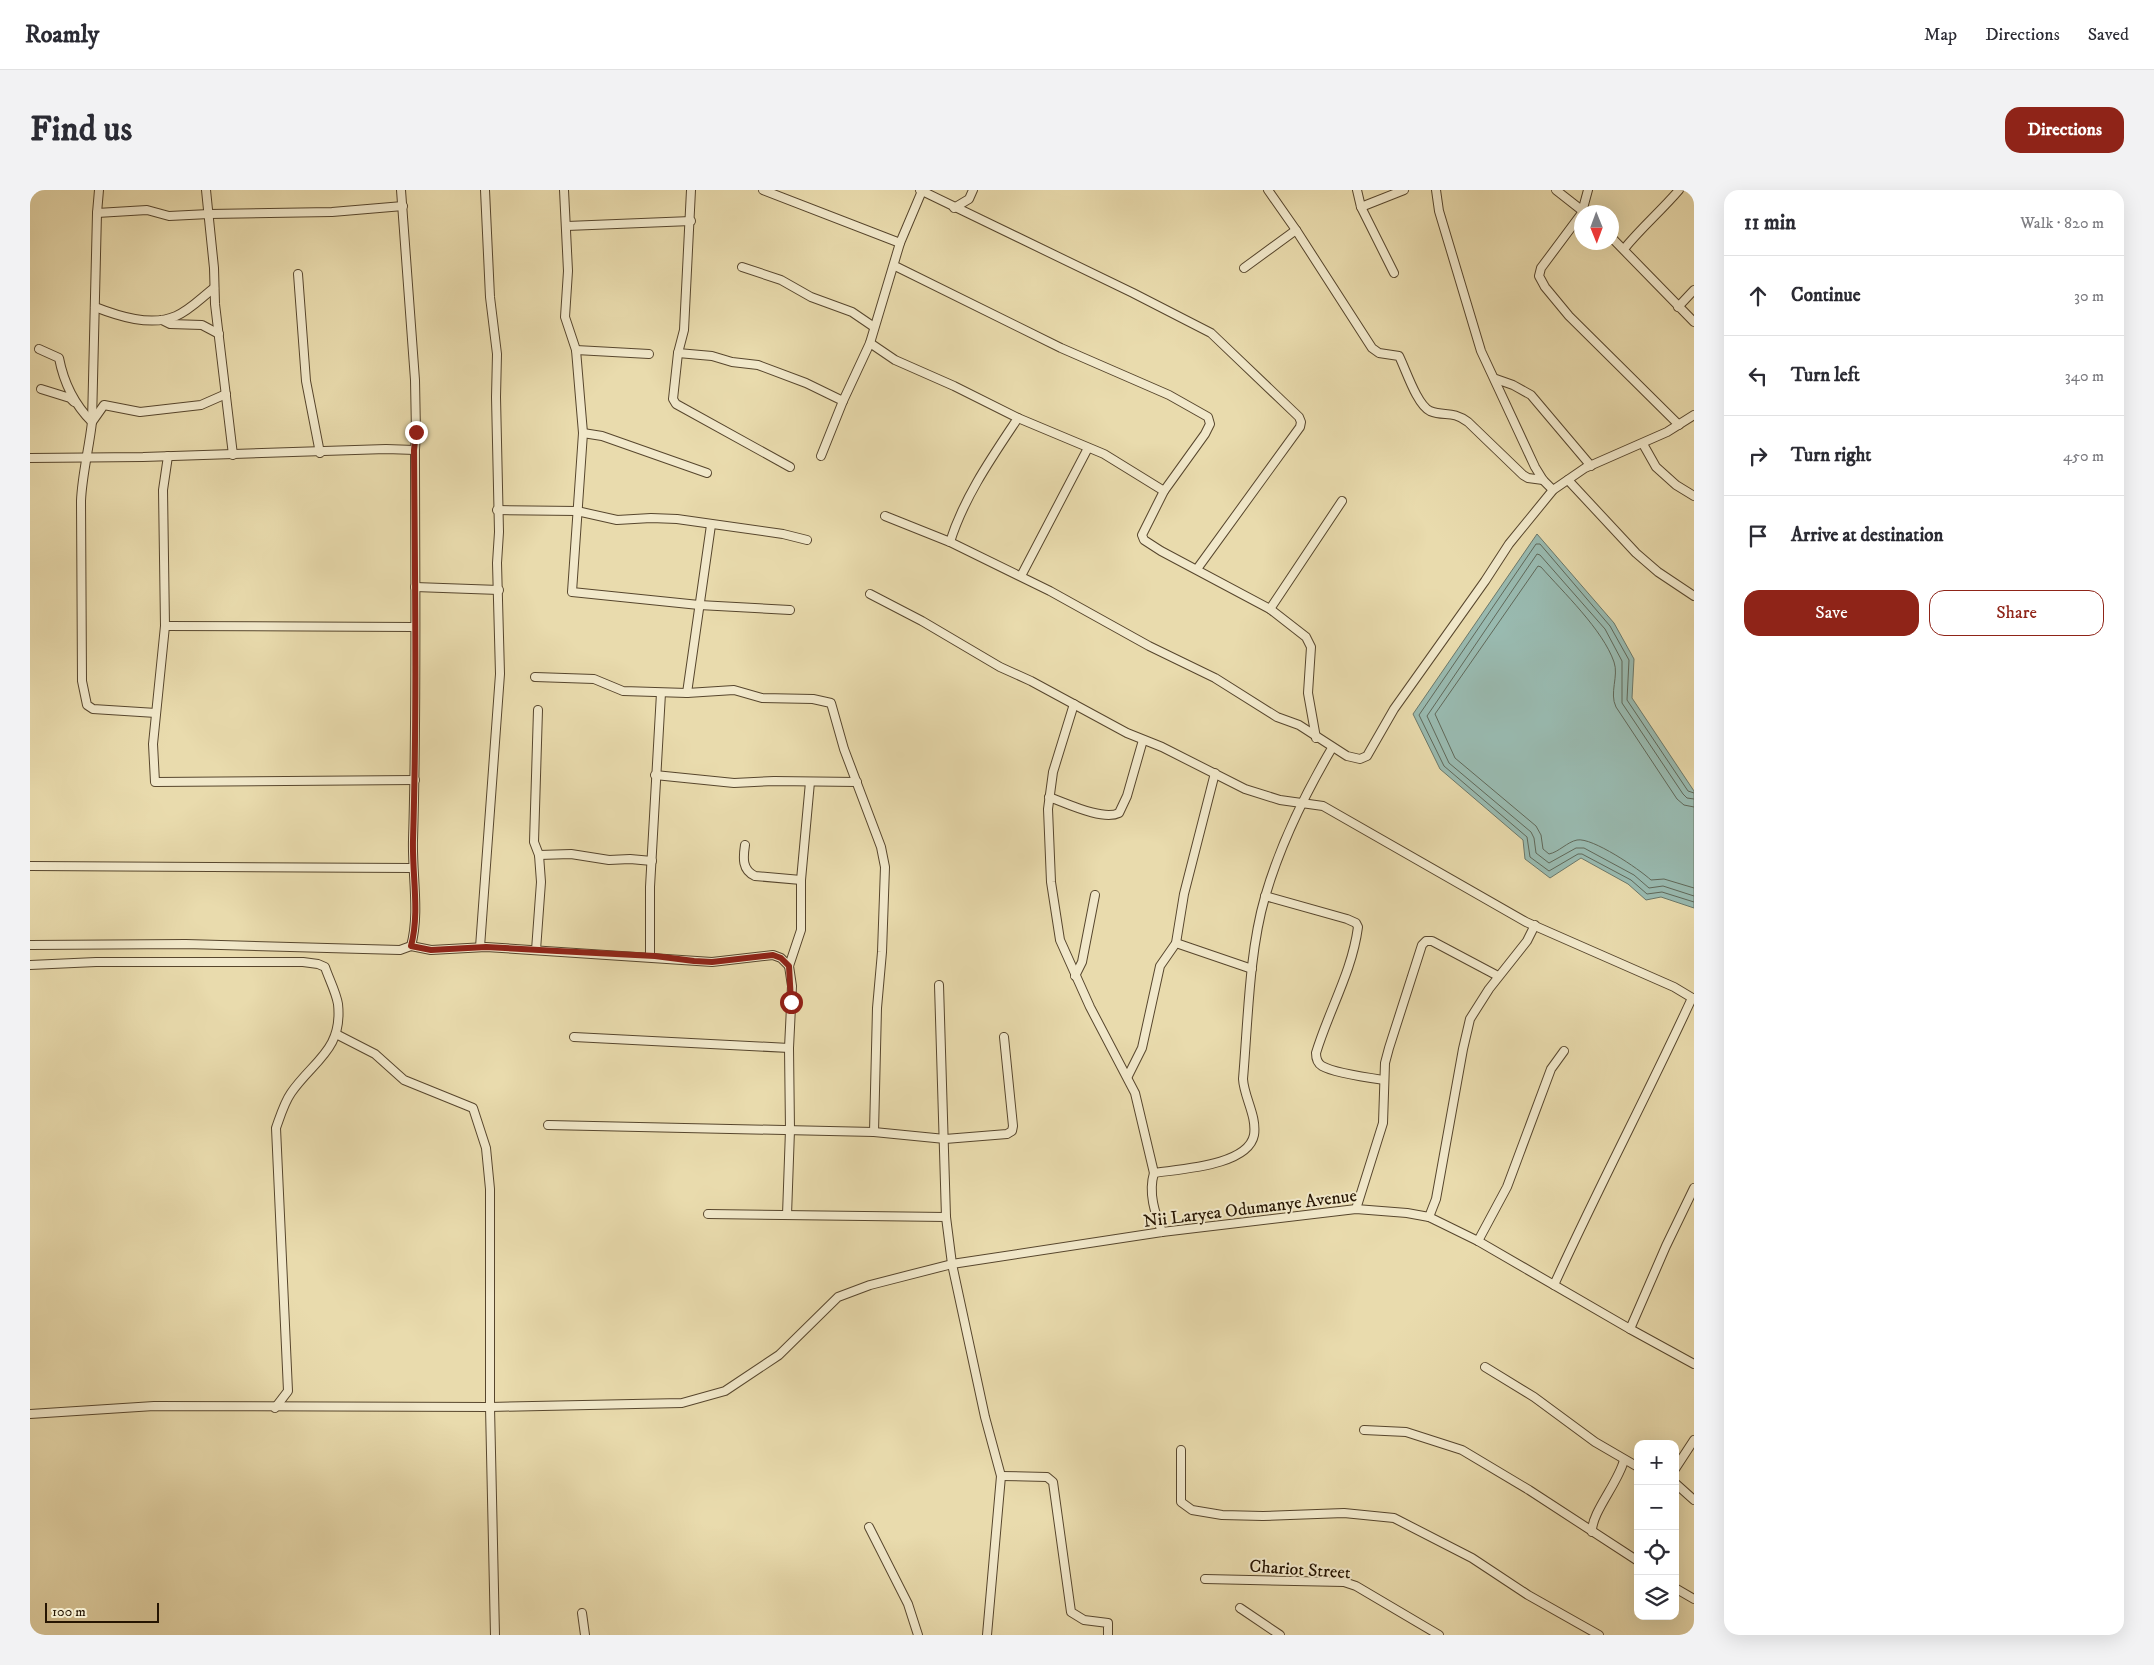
<!DOCTYPE html>
<meta charset="utf-8">
<style>
:root{--surface:#fff;--page:#f2f2f3;--text:#2b2b33;--muted:#7c7c81;--line:#e1e1e2;--accent:#8f2418}
body{margin:0;font-family:"IM FELL DW Pica",serif;background:var(--page);color:var(--text)}
.controls{position:absolute;right:15px;bottom:15px;display:grid;overflow:hidden;border-radius:10px;box-shadow:0 5px 20px #0002}
.controls button{width:45px;height:45px;display:grid;place-items:center;padding:0;border:0;border-bottom:1px solid var(--line);background:var(--surface);color:var(--text);font:25px sans-serif}
.compass{position:absolute;left:1544px;top:15px;width:45px;height:45px;border-radius:50%;background:var(--surface);box-shadow:0 5px 20px #0002;rotate:179deg}
.scale{position:absolute;left:15px;bottom:12px;width:114px;box-sizing:border-box;padding-left:5px;border:2px solid #261502;border-top:0;font-size:14px;line-height:18px;white-space:nowrap;color:#261502;-webkit-text-stroke:4px #f1e8ca;paint-order:stroke}
.stop{position:absolute;width:15px;height:15px;margin:-11px;border:4px solid #8f2418;border-radius:50%;background:#fff}
.stop.end{background:#8f2418;border-color:#fff;box-shadow:0 1px 5px #0008}
.list{margin:0;padding:0;list-style:none}
h2{display:flex;justify-content:space-between;align-items:center;height:65px;margin:0;padding:0 20px;font-size:21px}
h2 small{font-size:16px;font-weight:400;color:var(--muted)}
.list li{display:grid;grid-template-columns:32px 1fr auto;gap:15px;align-items:center;box-sizing:border-box;height:80px;padding:0 20px;border-top:1px solid var(--line)}
.list b{display:block;font-size:19px;white-space:nowrap}
.list em{font-size:16px;font-style:normal;color:var(--muted)}
.actions{display:flex;gap:10px;padding:15px 20px}
.actions a{flex:1;padding:11px 0;border:1px solid var(--accent);border-radius:15px;text-align:center;font-size:18px;color:var(--accent)}
.actions .main{background:var(--accent);color:#fff}
.icon{flex:none;width:28px;height:28px;fill:none;stroke:currentColor;stroke-width:2;stroke-linecap:round;stroke-linejoin:round}
.map{position:relative;flex:none;width:1664px;height:1445px;overflow:hidden;border-radius:15px}
header{display:flex;align-items:center;gap:30px;box-sizing:border-box;height:70px;padding:0 25px;background:var(--surface);border-bottom:1px solid var(--line)}
header strong{font-size:24px}
nav{display:flex;gap:28px;margin-inline-start:auto;font-size:18px}
.intro{display:flex;align-items:center;justify-content:space-between;box-sizing:border-box;height:120px;padding:0 30px}
h1{margin:0;font-size:35px}
.button{padding:12px 22px;border-radius:15px;background:var(--accent);color:#fff;font-size:18px;font-weight:700}
main{display:flex;gap:30px;padding:0 30px}
aside{flex:1;background:var(--surface);border-radius:15px;box-shadow:0 5px 20px #0002}
.map>svg:first-child{display:block}
.water{fill:#99bab0;stroke:#6b786a}
.lines{fill:none;stroke-linecap:round;stroke-linejoin:round}
.shore{stroke:#606859;stroke-width:1}
.minor-casing{stroke:#57462d;stroke-width:10}
.minor{stroke:#f1e8ca;stroke-width:8}
.route{stroke:#8f2418;stroke-width:6}
.labels{text-anchor:middle;stroke-width:4;stroke-linejoin:round;paint-order:stroke}
.street-label{font-size:18px;fill:#261502;stroke:#f1e8ca}
</style>
<header>
<strong>Roamly</strong>
<nav><a>Map</a><a>Directions</a><a>Saved</a></nav>
</header>
<div class="intro"><h1>Find us</h1><a class="button">Directions</a></div>
<main>
<div class="map">
<svg width="1664" height="1445" viewBox="0 0 1664 1445">
<rect width="100%" height="100%" fill="#e9dbad"/>
<filter id="stains"><feTurbulence type="fractalNoise" baseFrequency=".004" numOctaves="4"/><feColorMatrix values="0 0 0 0 .2 0 0 0 0 .09 0 0 0 0 .02 0 0 0 .5 -.17"/></filter>
<radialGradient id="worn" r=".72"><stop offset=".6" stop-color="#630" stop-opacity="0"/><stop offset="1" stop-color="#630" stop-opacity=".3"/></radialGradient>
<!-- water -->
<path class="water" d="M1507,344L1584,433L1604,469L1602,508L1664,601V718L1631,707L1616,710L1598,694L1551,668L1520,688L1495,669L1493,650L1410,579L1383,524Z"/>
<g class="lines">
<!-- shore -->
<g class="shore">
<path d="M1664,603L1658,601L1597,510L1599,470L1580,436L1510,354H1506L1389,525L1414,576L1497,647L1500,667L1519,681L1548,664H1552L1601,690L1617,704L1632,702L1664,712"/>
<path d="M1664,609L1657,608L1653,604L1592,513V471L1575,439L1510,365L1507,364L1397,526L1419,573L1501,642L1504,648L1506,663L1519,673L1546,658H1554L1604,685L1619,698L1633,696L1664,706"/>
<path d="M1664,617L1654,615L1647,609L1586,517C1579,503 1589,486 1584,472C1573,440 1533,402 1511,377L1508,376L1405,524L1425,568L1506,636L1511,645L1513,659L1519,664C1529,662 1537,652 1547,650C1562,647 1609,679 1621,690L1634,689L1664,698"/>
</g>
<!-- minor casing -->
<g class="minor-casing">
<g id="minor">
<path d="M69,0L67,23L62,232C59,259 52,285 51,311L52,491L57,515L63,519L126,523"/>
<path d="M176,0L184,78L185,114L203,265"/>
<path d="M371,0L385,190L386,243L385,260C385,390 387,521 383,650C382,685 390,723 381,756"/>
<path d="M534,0L538,81L535,127L546,160L553,243L542,402L669,415L760,420"/>
<path d="M661,0L654,140L648,163L643,209L646,214L760,277"/>
<path d="M733,0L870,53"/>
<path d="M890,0L1103,103L1181,143L1269,227L1271,232L1270,237L1167,379"/>
<path d="M1238,0L1266,40L1342,158L1349,163L1369,166C1376,180 1387,215 1400,221C1415,227 1422,220 1438,232L1493,285L1498,288L1513,290"/>
<path d="M1327,0L1331,17L1364,83"/>
<path d="M1406,0L1409,21L1451,161L1505,277L1513,290L1523,300"/>
<path d="M1526,0L1554,22"/>
<path d="M1331,17L1374,0"/>
<path d="M924,18L939,9L943,0"/>
<path d="M1552,22L1558,0"/>
<path d="M67,23L117,20L139,26L179,24L302,22L373,16"/>
<path d="M1552,23L1511,78L1509,86L1515,97L1539,126L1649,235"/>
<path d="M537,36L661,31"/>
<path d="M1582,48L1664,132"/>
<path d="M1594,59C1611,38 1631,21 1649,0"/>
<path d="M865,76L1031,158L1139,205L1178,227L1180,234L1175,244L1134,301L1112,345L1114,350L1131,361L1240,419L1276,447L1281,457L1278,503L1286,548"/>
<path d="M712,77L751,90L781,107L822,122L844,137"/>
<path d="M1214,78L1266,40"/>
<path d="M268,84L276,191L290,263"/>
<path d="M65,117C88,126 121,137 146,126C160,120 171,108 184,98"/>
<path d="M1648,117L1664,100"/>
<path d="M132,130L140,134L172,135L189,144"/>
<path d="M840,153L865,170L924,196L988,228L1074,264L1134,301"/>
<path d="M9,159L29,168C34,194 44,214 62,232L74,215L110,222L171,215L196,204"/>
<path d="M546,160L619,164"/>
<path d="M648,163L682,166L702,172L728,175L776,193L813,211"/>
<path d="M1466,189L1483,195L1501,205L1561,276"/>
<path d="M11,199L40,208L44,212"/>
<path d="M553,243L572,246L677,283"/>
<path d="M1613,254L1626,277L1646,295L1664,306"/>
<path d="M138,266L133,300L135,436L123,554L125,592L385,590"/>
<path d="M791,266L813,211L840,153L870,53L892,1"/>
<path d="M0,268L113,267L356,259L385,260"/>
<path d="M1538,290L1606,363L1628,382L1664,406"/>
<path d="M467,320L547,321L587,330L621,328L647,329L753,344L777,350"/>
<path d="M855,326L920,352L1020,401L1119,456L1185,488L1247,527L1269,535L1317,566L1330,569L1337,566L1364,519L1455,391L1479,354L1523,300L1555,278L1637,242L1664,225"/>
<path d="M920,352C934,307 962,267 988,228"/>
<path d="M991,386L1058,258"/>
<path d="M385,397L469,400"/>
<path d="M840,404L892,431L970,477L1001,491L1097,543L1132,557L1215,599L1250,610L1293,616L1496,732L1644,797L1664,809"/>
<path d="M1240,419L1312,311"/>
<path d="M135,436L384,437"/>
<path d="M505,487L564,489L593,501L657,503L704,500L732,508L783,509L801,513L814,559L851,657L855,677L852,762L847,818L844,942"/>
<path d="M657,503L681,335"/>
<path d="M1044,514L1023,582L1018,619L1021,692L1030,750L1060,817L1105,903L1124,983C1149,979 1218,976 1224,945C1227,926 1214,907 1213,889C1218,831 1219,762 1235,707C1250,655 1275,604 1302,558"/>
<path d="M625,585L704,593L744,591L827,592"/>
<path d="M1019,607C1036,613 1073,631 1089,623L1097,606L1113,550"/>
<path d="M715,655C713,668 712,680 725,686L771,690"/>
<path d="M509,665L541,664L579,670L600,669L622,671"/>
<path d="M0,676L382,678"/>
<path d="M1235,706L1317,729L1326,733L1328,737C1322,782 1299,820 1286,863C1286,868 1287,873 1292,876C1304,883 1340,888 1354,890"/>
<path d="M1146,753L1222,779"/>
<path d="M0,755L156,754L370,760L381,756L401,760L456,757L682,772L743,765L751,768L759,776"/>
<path d="M450,757L470,484L467,373L469,342L466,207L467,164L460,107L455,0"/>
<path d="M506,760L511,692L509,665L504,652L508,520"/>
<path d="M620,766V697L631,503"/>
<path d="M0,775L66,772H273L288,774L295,777C299,789 306,802 308,814C313,860 283,871 261,903C254,913 250,927 246,938L258,1201L245,1218"/>
<path d="M1045,786L1052,772L1065,705"/>
<path d="M909,795L916,1027"/>
<path d="M306,844L345,864L374,890L443,918L456,958L460,999V1217L465,1445"/>
<path d="M544,847L759,858"/>
<path d="M1098,886L1112,858L1130,776L1146,753L1154,704L1185,583"/>
<path d="M518,935L844,942L915,949L977,944L982,941L983,936L974,847"/>
<path d="M1124,983C1118,1003 1125,1023 1132,1042"/>
<path d="M1326,1019L1353,933L1355,873L1359,858L1392,755L1396,751H1402L1468,786"/>
<path d="M678,1024L916,1027L922,1074L955,1227L971,1286L957,1445"/>
<path d="M757,1025L760,940L759,858L762,796L759,776L771,740V690L780,592"/>
<path d="M1399,1027L1406,1009L1433,859L1440,829L1459,799L1497,751L1505,735"/>
<path d="M1448,1051L1477,997L1521,879L1534,861"/>
<path d="M1524,1095C1568,998 1618,904 1662,808"/>
<path d="M1600,1139L1636,1056L1664,998"/>
<path d="M1455,1177L1504,1207L1565,1252L1608,1277"/>
<path d="M0,1224L124,1216L460,1217L652,1213L695,1201L749,1165L808,1107L840,1095L922,1074L1132,1042L1326,1019L1377,1023L1399,1027L1448,1051L1600,1139L1664,1174"/>
<path d="M1334,1240L1376,1242L1432,1260L1499,1300L1608,1371"/>
<path d="M1151,1260V1312L1162,1320L1192,1325L1233,1326L1314,1323L1364,1328L1442,1368L1498,1405L1569,1445"/>
<path d="M1645,1279L1664,1250"/>
<path d="M971,1286L1017,1287L1023,1292L1041,1422L1054,1430L1078,1433V1445"/>
<path d="M1645,1293L1664,1310"/>
<path d="M839,1337L878,1414L888,1445"/>
<path d="M1562,1342C1561,1323 1589,1292 1594,1270"/>
<path d="M1175,1389L1314,1392L1326,1396L1409,1445"/>
<path d="M1645,1398L1664,1409"/>
<path d="M1210,1418L1250,1445"/>
<path d="M552,1423L555,1445"/>
</g>
</g>
<!-- minor -->
<use href="#minor" class="minor"/>
</g>
<g class="lines">
<!-- route -->
<path class="route" d="M386,242L384,260C385,390 387,521 383,650C382,685 390,723 381,756L401,760L456,757L527,761L625,766L664,771L682,772L743,765L751,768L759,776L761,812"/>
</g>
<g class="labels">
<!-- street labels -->
<g class="street-label">
<text transform="translate(1220 1018) rotate(-7)" y="6">Nii Laryea Odumanye Avenue</text>
<text transform="translate(1270 1379) rotate(4)" y="6">Chariot Street</text>
</g>
</g>
<rect width="100%" height="100%" filter="url(#stains)"/>
<rect width="100%" height="100%" fill="url(#worn)"/>
</svg>
<div class="controls">
<button>+</button>
<button>−</button>
<button><svg class="icon" aria-label="locate" viewBox="0 0 24 24"><circle cx="12" cy="12" r="6"/><path d="M12 2v4M12 18v4M2 12h4M18 12h4"/></svg></button>
<button><svg class="icon" aria-label="layers" viewBox="0 0 24 24"><path d="M12 4l9 5-9 5-9-5zM3 14l9 5 9-5"/></svg></button>
</div>
<svg class="compass" viewBox="-18 -18 36 36"><path d="M0-13l5 13h-10z" fill="#e53935"/><path d="M0 13l5-13h-10z" fill="#7c7c81"/></svg>
<div class="scale">100 m</div>
<div class="stop" style="left:761px;top:812px"></div>
<div class="stop end" style="left:386px;top:242px"></div>
</div>
<aside>
<h2>11 min<small>Walk · 820 m</small></h2>
<ul class="list">
<li><svg class="icon" aria-label="ahead" viewBox="0 0 24 24"><path d="M12 20V5M6 11l6-6 6 6"/></svg><div><b>Continue</b></div><em>30 m</em></li>
<li><svg class="icon" aria-label="left" viewBox="0 0 24 24"><path d="M17 20v-9H6M10 6l-5 5 5 5"/></svg><div><b>Turn left</b></div><em>340 m</em></li>
<li><svg class="icon" aria-label="right" viewBox="0 0 24 24"><path d="M7 20v-9h11M14 6l5 5-5 5"/></svg><div><b>Turn right</b></div><em>450 m</em></li>
<li><svg class="icon" aria-label="arrive" viewBox="0 0 24 24"><path d="M6 21V4h12l-3 4 3 4H6"/></svg><div><b>Arrive at destination</b></div></li>
</ul>
<div class="actions"><a class="main">Save</a><a>Share</a></div>
</aside>
</main>
